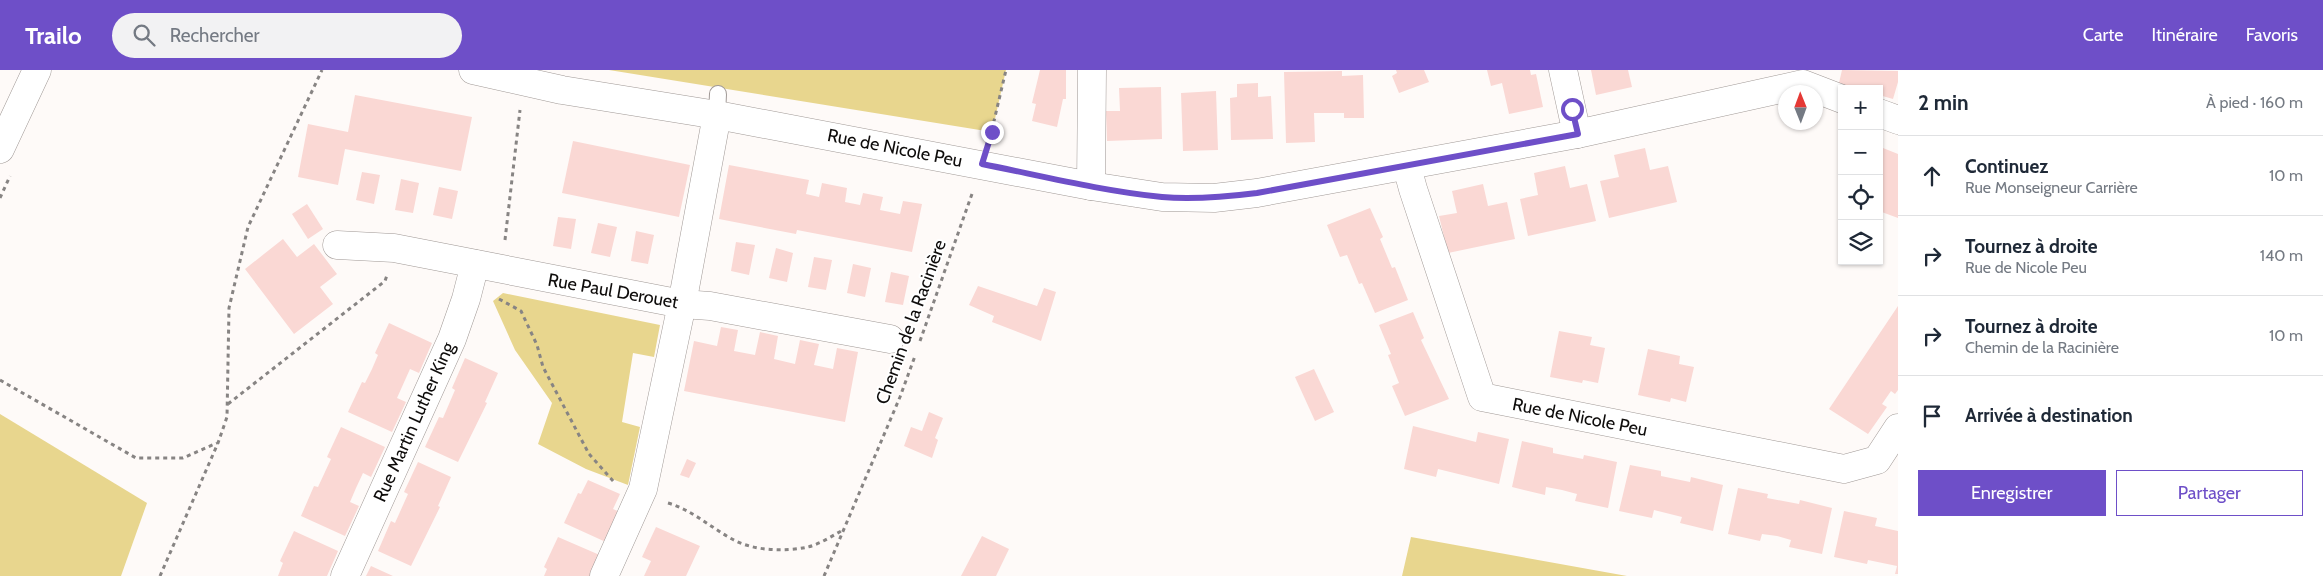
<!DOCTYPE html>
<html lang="fr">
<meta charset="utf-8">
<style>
:root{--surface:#fff;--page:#f2f2f3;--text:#1f2937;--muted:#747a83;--line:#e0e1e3;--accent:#6e4fc8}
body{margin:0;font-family:Cabin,sans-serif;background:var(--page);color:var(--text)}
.controls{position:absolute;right:15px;top:15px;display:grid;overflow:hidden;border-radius:0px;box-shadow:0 1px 4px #0004}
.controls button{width:45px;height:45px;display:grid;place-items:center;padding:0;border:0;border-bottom:1px solid var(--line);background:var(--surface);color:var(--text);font:25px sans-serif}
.compass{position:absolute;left:1778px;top:15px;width:45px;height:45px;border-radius:50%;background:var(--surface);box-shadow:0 1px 4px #0004;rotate:359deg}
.stop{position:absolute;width:15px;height:15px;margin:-11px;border:4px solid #6e4fc8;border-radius:50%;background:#fff}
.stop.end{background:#6e4fc8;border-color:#fff;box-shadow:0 1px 5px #0008}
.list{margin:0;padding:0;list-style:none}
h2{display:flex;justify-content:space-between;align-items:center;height:65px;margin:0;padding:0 20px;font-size:21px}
h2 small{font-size:16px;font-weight:400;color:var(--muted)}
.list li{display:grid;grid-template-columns:32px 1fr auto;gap:15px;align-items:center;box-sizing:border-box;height:80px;padding:0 20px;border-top:1px solid var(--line)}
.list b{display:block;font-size:19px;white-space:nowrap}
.list p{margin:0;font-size:16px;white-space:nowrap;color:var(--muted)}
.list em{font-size:16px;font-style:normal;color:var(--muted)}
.actions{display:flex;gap:10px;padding:15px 20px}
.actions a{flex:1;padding:11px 0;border:1px solid var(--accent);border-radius:0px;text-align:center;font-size:18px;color:var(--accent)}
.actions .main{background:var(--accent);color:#fff}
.icon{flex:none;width:28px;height:28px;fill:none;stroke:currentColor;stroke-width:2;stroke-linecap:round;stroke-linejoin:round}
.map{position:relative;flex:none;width:1898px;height:506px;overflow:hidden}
header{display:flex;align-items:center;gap:30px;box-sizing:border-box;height:70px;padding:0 25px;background:var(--accent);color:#fff}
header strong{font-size:24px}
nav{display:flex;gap:28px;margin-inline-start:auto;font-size:18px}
.search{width:350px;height:45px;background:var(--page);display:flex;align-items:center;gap:12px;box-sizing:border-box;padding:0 18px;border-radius:28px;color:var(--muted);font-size:19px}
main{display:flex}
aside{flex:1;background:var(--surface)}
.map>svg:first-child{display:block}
.green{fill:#e8d68e}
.building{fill:#fad8d4}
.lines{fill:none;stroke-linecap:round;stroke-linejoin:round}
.lane-casing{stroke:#a09996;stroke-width:18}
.street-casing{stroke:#a09996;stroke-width:29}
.path{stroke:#878483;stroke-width:3;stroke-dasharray:4 4;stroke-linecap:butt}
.lane{stroke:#fff;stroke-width:16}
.street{stroke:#fff;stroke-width:28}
.route{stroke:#6e4fc8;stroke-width:6}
.labels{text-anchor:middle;stroke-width:4;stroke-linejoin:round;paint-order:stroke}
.street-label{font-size:18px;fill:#0e0c0b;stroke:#fff}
</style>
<header>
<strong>Trailo</strong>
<div class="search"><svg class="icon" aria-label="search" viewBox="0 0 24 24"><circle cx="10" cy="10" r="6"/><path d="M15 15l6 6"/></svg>Rechercher</div>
<nav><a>Carte</a><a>Itinéraire</a><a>Favoris</a></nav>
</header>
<main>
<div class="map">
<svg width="1898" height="506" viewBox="0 0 1898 506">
<rect width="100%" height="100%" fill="#fefaf8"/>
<!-- green -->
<g class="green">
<path d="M609,0H1006L992,62Z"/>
<path d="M503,223L660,255L654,287L633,283L622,352L640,357L628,415L586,399L538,374L552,333L515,280L493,231Z"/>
<path d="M0,344L147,433L121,506H0Z"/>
<path d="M1411,467L1627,506H1402Z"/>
</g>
<!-- building -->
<g class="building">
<path d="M1040,0H1066V29H1063L1057,57L1032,51L1036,34L1032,33Z"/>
<path d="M1396,0H1424L1429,12L1399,23L1392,6L1397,3Z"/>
<path d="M1487,0H1530L1531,5L1536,4L1543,37L1509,44L1502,13L1491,16Z"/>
<path d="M1591,0H1628L1632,17L1596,25Z"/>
<path d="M1842,0L1898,1V12L1893,29L1879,25V19H1857L1839,13Z"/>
<path d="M1342,1V6L1363,5L1364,48H1344V43H1314L1315,72L1286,73L1284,2Z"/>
<path d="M1258,13V27L1271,26L1273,69L1231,70L1230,28L1237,27V14Z"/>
<path d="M1161,17L1162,69L1107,71L1106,41H1120L1119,18Z"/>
<path d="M1216,21L1218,80L1183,81L1181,23Z"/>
<path d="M355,25L472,47L461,101L345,79L338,115L298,107L308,54L348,62Z"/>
<path d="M573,71L690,95L679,147L562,123Z"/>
<path d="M1645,78L1650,100L1668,96L1677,132L1609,148L1600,111L1619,107L1614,85Z"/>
<path d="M1883,78L1898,84V148L1879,141V88Z"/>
<path d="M729,95L809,110L806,124L819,127L822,113L847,118L845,132L860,135L863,123L883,127L880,140L900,144L903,131L922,134L912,182L797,160L796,164L719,149Z"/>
<path d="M1565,96L1570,118L1587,114L1596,151L1528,166L1520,129L1538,125L1534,103Z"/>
<path d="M362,102L380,105L374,134L356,130Z"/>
<path d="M401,109L419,113L413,143L395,140Z"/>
<path d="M1483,114L1488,136L1507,132L1515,169L1448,183L1439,146L1457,143L1452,121Z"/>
<path d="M439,117L458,121L452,149L433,145Z"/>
<path d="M307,134L323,159L308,169L292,144Z"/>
<path d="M1370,138L1383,167L1380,169L1392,198L1395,197L1408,230L1375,243L1362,213L1359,214L1347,185L1340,187L1327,155Z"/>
<path d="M558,147L576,149L571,179L553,176Z"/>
<path d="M598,153L617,157L610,187L591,183Z"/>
<path d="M636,161L654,165L648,194L631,191Z"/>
<path d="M283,169L297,187L314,174L337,204L320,217L333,234L294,264L245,199Z"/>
<path d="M736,172L755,175L749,205L731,201Z"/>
<path d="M776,178L793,183L787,212L769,208Z"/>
<path d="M814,187L832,190L826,220L808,217Z"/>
<path d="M853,194L871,198L865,227L847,223Z"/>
<path d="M891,202L909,206L903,235L885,232Z"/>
<path d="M978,216L1037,236L1044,218L1056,222L1041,271L992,252L994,246L969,235Z"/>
<path d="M1898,236V320L1895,324L1891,321L1882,334L1887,337L1868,364L1829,339Z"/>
<path d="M1413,242L1424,268L1421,270L1449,329L1405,346L1392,316L1399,313L1388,285L1391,284L1379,255Z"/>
<path d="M389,253L432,273L419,303L410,299L397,328L406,332L392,362L348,342L362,312L365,313L372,299L378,285L375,283Z"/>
<path d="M721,257L738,260L734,281L755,285L760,262L778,266L774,289L795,294L800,270L819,274L814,295L833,299L837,278L858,282L845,352L684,321L694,271L717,276Z"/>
<path d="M1559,261L1592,267L1590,275L1605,278L1598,313L1583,310L1582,313L1550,307Z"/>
<path d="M1648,279L1680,286L1679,294L1694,297L1686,332L1671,328L1670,332L1638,325Z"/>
<path d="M465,288L498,303L485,332L487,333L458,392L425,377L439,347L443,348L455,320L452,318Z"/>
<path d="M1314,299L1334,342L1315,351L1295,307Z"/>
<path d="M929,342L943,348L935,368L938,370L932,388L904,376L911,357L922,361Z"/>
<path d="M1413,356L1476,372L1478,362L1509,369L1499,414L1438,399L1436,407L1404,399Z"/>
<path d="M341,357L385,377L371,407L363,403L356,418L350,432L359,436L345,466L301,446L314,416L318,417L331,389L327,387Z"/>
<path d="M1522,371L1553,378V383L1583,389L1584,385L1617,392L1608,438L1575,431L1577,424L1562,420L1546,417L1545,425L1512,417Z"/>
<path d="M687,389L696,393L689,408L680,405Z"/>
<path d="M418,392L451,407L438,436L440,437L411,496L378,481L391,451L395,453L408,424L404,422Z"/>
<path d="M1630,395L1661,401V406L1690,412L1691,407L1723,415L1713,461L1680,453L1682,447L1654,440L1652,448L1619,441Z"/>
<path d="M588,410L620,424L613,439L622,443L608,473L564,453L578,423L581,424Z"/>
<path d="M1738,418L1768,424L1767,428L1799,434L1800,430L1832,438L1822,484L1789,477L1791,470L1777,466L1762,464L1760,471L1728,464Z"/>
<path d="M1844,441L1877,448L1875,456L1898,461V504H1895L1897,496L1868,490L1867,494L1834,487Z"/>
<path d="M656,457L700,476L686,506H644L651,491L642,487Z"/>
<path d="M294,461L338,481L327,506H278L283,493L280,491Z"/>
<path d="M982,466L1009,479L996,506H961Z"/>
<path d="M558,467L602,486L593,506H544L547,499L544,497Z"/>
<path d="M371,496L393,506H366Z"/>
</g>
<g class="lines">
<!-- lane casing -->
<g class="lane-casing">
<path id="lane" d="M717,45L718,24"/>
</g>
<!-- street casing -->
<g class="street-casing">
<g id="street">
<path d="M473,0L562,20L717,45L1091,116L1162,127L1214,128L1257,123L1577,64L1803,14L1842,29"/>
<path d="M1563,0L1577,64"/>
<path d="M1879,43L1898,50"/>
<path d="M0,79L37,0"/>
<path d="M1407,97L1413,119L1482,327L1844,399L1877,390L1898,358"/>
<path d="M1091,116L1092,0"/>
<path d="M337,175L394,178L682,234L710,236L890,269"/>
<path d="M345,506L452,269L466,229L475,194"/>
<path d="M604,506L643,419L682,234L717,45"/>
</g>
</g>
<!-- path -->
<g class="path">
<path d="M990,68L1006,0"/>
<path d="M0,128L10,106"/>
<path d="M505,170L520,40"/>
<path d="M499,229L521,241L537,275L543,297L589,384L614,412"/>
<path d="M920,271L973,121"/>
<path d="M0,310L136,388H183L217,373"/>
<path d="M228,334L385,211L387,205"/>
<path d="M668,433C692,440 710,457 732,469C753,481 785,482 808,477C820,474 832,466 843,460"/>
<path d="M160,506L218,373L227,347L229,238L248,157L322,0"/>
<path d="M824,506L900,327L915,286"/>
</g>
<!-- lane -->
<use href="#lane" class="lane"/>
<!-- street -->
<use href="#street" class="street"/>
</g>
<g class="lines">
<!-- route -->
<path class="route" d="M992,62L982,94C1042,106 1102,121 1162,127C1194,130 1225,127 1257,123L1578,64L1572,39"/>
</g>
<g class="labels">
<!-- street labels -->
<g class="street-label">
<text transform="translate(895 78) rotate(11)" y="6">Rue de Nicole Peu</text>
<text transform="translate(613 221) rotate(10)" y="6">Rue Paul Derouet</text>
<text transform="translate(911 252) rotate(-70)" y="6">Chemin de la Racinière</text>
<text transform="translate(1580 347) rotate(11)" y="6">Rue de Nicole Peu</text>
<text transform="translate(414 352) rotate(-66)" y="6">Rue Martin Luther King</text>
</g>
</g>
</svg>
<div class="controls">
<button>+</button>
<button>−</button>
<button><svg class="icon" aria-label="locate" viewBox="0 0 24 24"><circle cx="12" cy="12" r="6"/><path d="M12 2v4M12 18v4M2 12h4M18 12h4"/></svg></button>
<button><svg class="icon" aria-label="layers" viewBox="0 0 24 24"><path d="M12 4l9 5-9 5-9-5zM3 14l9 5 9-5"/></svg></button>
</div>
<svg class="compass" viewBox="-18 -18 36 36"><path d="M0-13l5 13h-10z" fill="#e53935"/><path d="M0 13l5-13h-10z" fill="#747a83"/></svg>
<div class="stop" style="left:1572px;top:39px"></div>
<div class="stop end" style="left:992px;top:62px"></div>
</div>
<aside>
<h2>2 min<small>À pied · 160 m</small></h2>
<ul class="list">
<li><svg class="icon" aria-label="ahead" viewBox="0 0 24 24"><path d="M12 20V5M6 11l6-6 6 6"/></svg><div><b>Continuez</b><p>Rue Monseigneur Carrière</p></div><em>10 m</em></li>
<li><svg class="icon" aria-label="right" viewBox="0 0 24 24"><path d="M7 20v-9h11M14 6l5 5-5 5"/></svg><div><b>Tournez à droite</b><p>Rue de Nicole Peu</p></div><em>140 m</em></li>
<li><svg class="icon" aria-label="right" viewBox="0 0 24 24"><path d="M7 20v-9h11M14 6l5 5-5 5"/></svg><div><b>Tournez à droite</b><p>Chemin de la Racinière</p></div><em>10 m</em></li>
<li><svg class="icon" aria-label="arrive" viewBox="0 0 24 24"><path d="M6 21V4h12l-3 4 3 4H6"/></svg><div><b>Arrivée à destination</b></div></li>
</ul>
<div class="actions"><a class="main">Enregistrer</a><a>Partager</a></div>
</aside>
</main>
